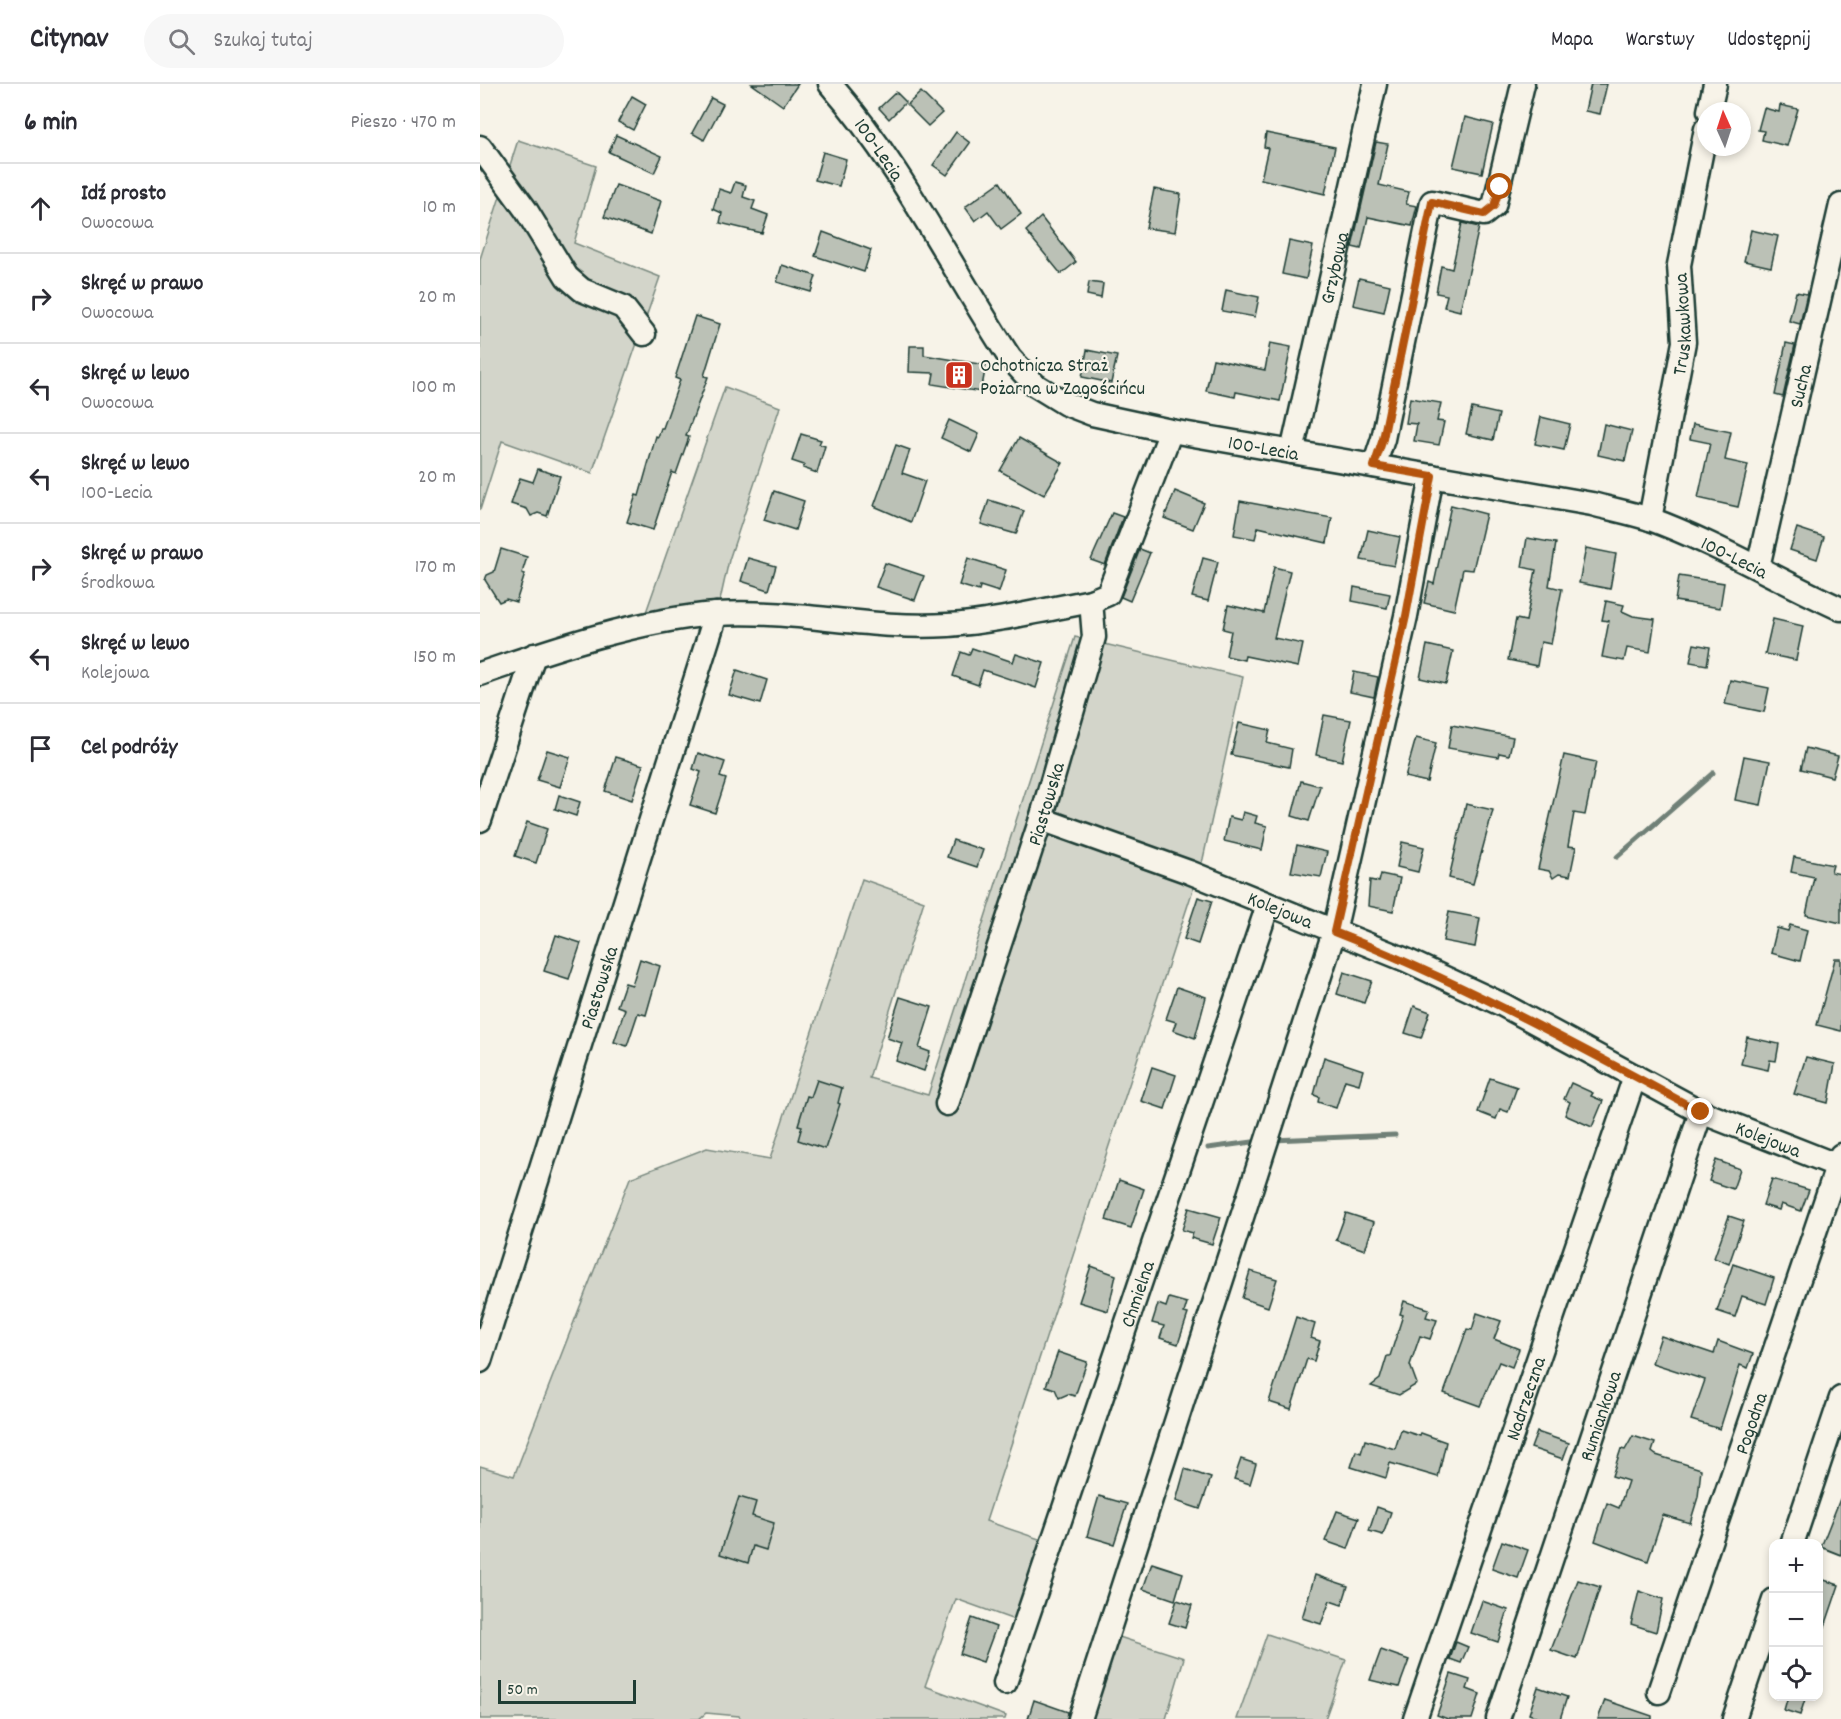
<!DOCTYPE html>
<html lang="pl">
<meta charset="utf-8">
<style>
:root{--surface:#fff;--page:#f7f7f7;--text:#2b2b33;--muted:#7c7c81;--line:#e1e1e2}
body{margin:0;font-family:Dekko,sans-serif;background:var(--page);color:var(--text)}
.controls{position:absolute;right:18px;bottom:18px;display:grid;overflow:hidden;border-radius:12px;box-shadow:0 3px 9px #0003}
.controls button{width:54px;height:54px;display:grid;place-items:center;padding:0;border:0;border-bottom:2px solid var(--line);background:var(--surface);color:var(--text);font:30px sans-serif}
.compass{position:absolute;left:1217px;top:18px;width:54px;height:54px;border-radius:50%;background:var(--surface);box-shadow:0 3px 9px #0003;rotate:357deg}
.scale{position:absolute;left:18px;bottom:15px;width:138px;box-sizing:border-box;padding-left:6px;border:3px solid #1f3d34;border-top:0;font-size:16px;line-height:21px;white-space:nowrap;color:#1f3d34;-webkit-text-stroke:4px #f7f3e8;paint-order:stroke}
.stop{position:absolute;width:18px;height:18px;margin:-14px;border:4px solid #b45309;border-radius:50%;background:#fff}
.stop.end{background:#b45309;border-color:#fff;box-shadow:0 2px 6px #0008}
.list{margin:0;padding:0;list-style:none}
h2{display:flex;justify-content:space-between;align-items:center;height:78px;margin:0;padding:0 24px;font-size:26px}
h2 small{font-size:20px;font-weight:400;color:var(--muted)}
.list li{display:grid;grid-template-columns:39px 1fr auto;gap:18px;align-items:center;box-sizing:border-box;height:90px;padding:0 24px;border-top:2px solid var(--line)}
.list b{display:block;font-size:22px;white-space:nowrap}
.list p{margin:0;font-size:20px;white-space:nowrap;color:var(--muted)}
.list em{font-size:20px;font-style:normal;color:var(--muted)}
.icon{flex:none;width:33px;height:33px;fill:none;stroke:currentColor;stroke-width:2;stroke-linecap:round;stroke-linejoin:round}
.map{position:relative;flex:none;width:1361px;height:1635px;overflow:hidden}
header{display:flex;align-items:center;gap:36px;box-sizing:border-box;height:84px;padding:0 30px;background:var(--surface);border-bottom:2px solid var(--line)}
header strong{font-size:28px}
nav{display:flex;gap:33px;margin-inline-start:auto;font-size:21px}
.search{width:420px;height:54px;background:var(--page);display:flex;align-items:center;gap:15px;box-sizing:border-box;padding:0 21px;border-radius:33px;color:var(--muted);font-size:22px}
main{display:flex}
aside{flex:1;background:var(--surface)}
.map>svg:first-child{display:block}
.green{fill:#d3d5ca;stroke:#79897f;stroke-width:1.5}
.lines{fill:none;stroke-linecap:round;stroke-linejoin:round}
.stream{stroke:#6f8077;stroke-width:5}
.building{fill:#bbc1b6;stroke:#1f3d34;stroke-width:1.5}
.minor-casing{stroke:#1f3d34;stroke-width:27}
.minor{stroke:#f7f3e8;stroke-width:22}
.route{stroke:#b45309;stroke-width:8}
.labels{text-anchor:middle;stroke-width:4.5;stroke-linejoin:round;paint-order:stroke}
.street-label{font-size:20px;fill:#1f3d34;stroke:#f7f3e8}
.poi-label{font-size:20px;fill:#1f3d34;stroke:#f7f3e8;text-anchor:start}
</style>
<header>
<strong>Citynav</strong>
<div class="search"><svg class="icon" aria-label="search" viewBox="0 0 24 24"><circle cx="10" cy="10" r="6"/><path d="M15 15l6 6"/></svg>Szukaj tutaj</div>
<nav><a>Mapa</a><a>Warstwy</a><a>Udostępnij</a></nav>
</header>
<main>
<aside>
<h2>6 min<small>Pieszo · 470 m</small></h2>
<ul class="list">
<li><svg class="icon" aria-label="ahead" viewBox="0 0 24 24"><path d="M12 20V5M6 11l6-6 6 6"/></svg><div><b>Idź prosto</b><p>Owocowa</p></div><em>10 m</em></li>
<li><svg class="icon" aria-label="right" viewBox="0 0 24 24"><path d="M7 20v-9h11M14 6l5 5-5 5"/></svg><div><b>Skręć w prawo</b><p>Owocowa</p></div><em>20 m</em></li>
<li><svg class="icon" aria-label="left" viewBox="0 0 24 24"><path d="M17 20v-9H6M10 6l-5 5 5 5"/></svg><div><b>Skręć w lewo</b><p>Owocowa</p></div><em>100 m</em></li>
<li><svg class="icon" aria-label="left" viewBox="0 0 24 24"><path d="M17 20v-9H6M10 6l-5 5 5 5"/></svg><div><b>Skręć w lewo</b><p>100-Lecia</p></div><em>20 m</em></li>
<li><svg class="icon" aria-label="right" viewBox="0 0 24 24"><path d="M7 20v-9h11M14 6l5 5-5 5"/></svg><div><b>Skręć w prawo</b><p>Środkowa</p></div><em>170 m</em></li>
<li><svg class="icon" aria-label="left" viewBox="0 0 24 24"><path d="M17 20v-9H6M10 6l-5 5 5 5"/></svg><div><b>Skręć w lewo</b><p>Kolejowa</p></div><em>150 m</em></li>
<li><svg class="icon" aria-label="arrive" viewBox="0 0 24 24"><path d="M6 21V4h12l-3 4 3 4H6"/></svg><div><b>Cel podróży</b></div></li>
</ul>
</aside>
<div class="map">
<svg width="1361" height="1635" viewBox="0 0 1361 1635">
<rect width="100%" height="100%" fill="#f7f3e8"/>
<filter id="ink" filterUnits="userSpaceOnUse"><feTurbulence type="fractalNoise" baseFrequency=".0167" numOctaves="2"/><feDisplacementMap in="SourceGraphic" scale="12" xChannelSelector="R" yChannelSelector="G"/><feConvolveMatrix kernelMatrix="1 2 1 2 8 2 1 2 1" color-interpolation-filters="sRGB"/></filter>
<g filter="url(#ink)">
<!-- green -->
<g class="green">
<path d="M38,56L116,82L94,159L180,193L112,389L22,357L0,426V175Z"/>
<path d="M245,303L300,323L249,476L239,521L165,531Z"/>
<path d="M595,553L763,593L723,775L506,1437L565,1457L540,1538L476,1515L445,1602L526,1632L525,1635H261L259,1632L226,1629L219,1635H0V1382L34,1392L150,1094L227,1064L290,1075L382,795L444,817L389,994L448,1011Z"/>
<path d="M630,1550L704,1574L686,1635H602Z"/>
<path d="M787,1550L866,1576L845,1635H757Z"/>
</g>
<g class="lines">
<!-- stream -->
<g class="stream">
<path d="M1137,773L1233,689"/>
<path d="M792,1056L915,1051"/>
<path d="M728,1064L780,1057"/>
</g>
</g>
<!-- building -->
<g class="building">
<path d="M272,0H318L303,22Z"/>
<path d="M1111,0H1127L1120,30L1105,27Z"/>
<path d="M416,8L426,18L409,35L399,24Z"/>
<path d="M441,8L462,29L448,42L427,21Z"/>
<path d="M152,12L166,20L153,46L138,38Z"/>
<path d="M231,14L243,20L224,56L212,49Z"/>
<path d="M1300,21L1318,25L1307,62L1282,56L1284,47L1278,46L1284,24L1299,28Z"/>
<path d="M985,33L1013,40L1002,89L973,83Z"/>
<path d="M476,48L490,59L467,91L453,81Z"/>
<path d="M786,49L855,63L845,110L781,95L788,64L784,63Z"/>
<path d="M136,51L182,72L174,89L129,68Z"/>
<path d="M896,58L908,60L899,101L929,108L926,120L937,122L932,142L888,133L881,165L872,163Z"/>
<path d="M343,68L366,75L359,102L335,96Z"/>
<path d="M255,98L266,101L263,113L275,117L272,125L288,131L282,149L240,139L242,129L233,125L239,105L251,109Z"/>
<path d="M520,98L541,130L521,145L508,127L495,137L485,123Z"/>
<path d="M136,101L181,117L171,150L124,133Z"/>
<path d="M674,105L701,110L695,148L666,144Z"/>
<path d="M561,133L596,178L581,190L546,147Z"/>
<path d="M982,139L999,143L980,227L964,223L967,211L956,209L961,182L972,185Z"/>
<path d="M1271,146L1298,152L1291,183L1264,177Z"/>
<path d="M343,148L391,166L384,188L335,172Z"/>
<path d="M809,157L833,162L826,195L802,190Z"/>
<path d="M302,181L336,192L331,208L297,198Z"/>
<path d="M879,194L910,201L904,228L873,221Z"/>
<path d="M609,198L623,200L621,214L607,211Z"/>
<path d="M746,206L779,213L775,233L742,227Z"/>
<path d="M1316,208L1327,210L1320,240L1309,237Z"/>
<path d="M215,232L240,240L224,292L228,293L206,352L209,353L196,390L192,388L173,446L147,438L156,411L159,412L176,352L178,353L181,344H183L200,296L195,294Z"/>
<path d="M790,259L811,263L800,317L756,308L755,313L726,307L733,275L785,286Z"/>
<path d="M1306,259L1315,261L1303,313L1295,311Z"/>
<path d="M430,262H444V271L506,281L501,308L452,300L454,289L429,288Z"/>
<path d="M607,266L637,272L631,299L602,293Z"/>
<path d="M930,314L961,319L957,337L964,338L959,361L934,357L937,340L926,339Z"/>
<path d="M992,324L1019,330L1013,356L986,350Z"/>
<path d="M1061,333L1090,340L1084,366L1055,360Z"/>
<path d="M469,336L499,350L491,368L461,354Z"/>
<path d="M1124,340L1152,347L1145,377L1118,371Z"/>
<path d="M1213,340L1251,348L1245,376L1268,381L1258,423L1218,414L1230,359L1210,355Z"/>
<path d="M321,350L341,356L339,360L345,362L337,389L323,384L324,381L312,377Z"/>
<path d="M539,354L583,379L564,411L520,387Z"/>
<path d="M416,361L430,366L422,389L445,397L431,438L394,422Z"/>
<path d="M58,385L80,392L67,432L58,429L51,432L47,425L31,420L40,394L53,398Z"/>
<path d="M294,407L324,417L315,446L284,436Z"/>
<path d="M695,407L724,419L713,445L684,434Z"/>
<path d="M509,416L544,427L536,450L501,440Z"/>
<path d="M760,417L852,434L847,459L778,443L775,455L754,451Z"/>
<path d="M971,421L1006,430L993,486L983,485L974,526L944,519L949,498L954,500Z"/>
<path d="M632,429L643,433L625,481L611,476Z"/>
<path d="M1317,444L1344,453L1337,475L1310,466Z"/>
<path d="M888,446L920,453L914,482L881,476Z"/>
<path d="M1047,454L1076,459L1069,502L1082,505L1071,560L1061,558L1057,582L1028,576L1036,535L1046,537L1056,486L1042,483Z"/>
<path d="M1106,464L1136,470L1130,505L1099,499Z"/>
<path d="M21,465L47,473L42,489L45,490L36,518L26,515L19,518L5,496L7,491L14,488Z"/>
<path d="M660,465L670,469L650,517L641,513Z"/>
<path d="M268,474L296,482L289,506L261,497Z"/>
<path d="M488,474L526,486L519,508L500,502L499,507L479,501Z"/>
<path d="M723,474L738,478L728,517L712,513Z"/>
<path d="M405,479L444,492L435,516L396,503Z"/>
<path d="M794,483L810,487L794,554L823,560L818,583L765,572L764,576L746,572L751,547L743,545L748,521L784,529Z"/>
<path d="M1199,492L1244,499L1240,524L1195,517Z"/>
<path d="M874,503L910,510L907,524L872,517Z"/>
<path d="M1126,517L1144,521L1142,527L1153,532L1175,535L1170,568L1147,564L1144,577L1122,573L1129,537L1122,536Z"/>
<path d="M1293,535L1323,542L1316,576L1285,570Z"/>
<path d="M1214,560L1230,563L1227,581L1210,578Z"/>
<path d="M947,561L973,567L966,600L940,594Z"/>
<path d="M492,564L533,578L536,570L564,579L556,604L503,586L498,601L473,592L481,568L489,571Z"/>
<path d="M257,586L287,596L280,620L249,611Z"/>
<path d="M874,588L898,593L894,613L870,608Z"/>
<path d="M1250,596L1289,604L1284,628L1245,620Z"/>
<path d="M844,631L871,636L862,677L836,671Z"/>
<path d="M759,639L790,646L787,659L812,665L809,683L751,671Z"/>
<path d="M972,641L1033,653L1029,671L1019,669L1018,673L968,664Z"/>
<path d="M936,654L956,659L947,698L925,693Z"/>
<path d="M1326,664L1358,672L1352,693L1321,685Z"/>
<path d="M67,666L90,673L80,703L57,696Z"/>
<path d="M218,669L245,678L240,693L246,695L235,729L210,721L221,688L213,685Z"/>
<path d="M1084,671L1116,678L1105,731L1094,729L1088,762L1096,763L1090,792L1079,790L1073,794L1069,787L1058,785Z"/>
<path d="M1264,672L1290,677L1281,721L1255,716Z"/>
<path d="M136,673L163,681L152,716L125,707Z"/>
<path d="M821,697L840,702L829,737L812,732Z"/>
<path d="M79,711L100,718L96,732L75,725Z"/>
<path d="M986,720L1013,726L993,800L969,794Z"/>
<path d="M763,728L777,732L775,739L787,742L782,766L744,757L749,733L761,736Z"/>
<path d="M47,738L67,745L56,779L35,772Z"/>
<path d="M473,756L503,766L497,783L467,773Z"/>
<path d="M922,758L944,763L938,788L917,783Z"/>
<path d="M817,761L847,768L841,793L811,788Z"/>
<path d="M1314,773L1353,781L1351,788L1361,790V839L1326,831L1334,793L1311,788Z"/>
<path d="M901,790L920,794L913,827L888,822L890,796L899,798Z"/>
<path d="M718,813L732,817L718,860L704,855Z"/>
<path d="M969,828L1000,834L995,863L963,857Z"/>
<path d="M1310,841L1327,846L1320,877L1291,869L1297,844L1308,847Z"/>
<path d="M76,851L101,859L89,895L64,887Z"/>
<path d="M160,875L180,882L166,931L158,929L147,962L134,958L145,925L137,922L145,899L152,901Z"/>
<path d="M1355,875H1361V947L1337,941Z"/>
<path d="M864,888L892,897L884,919L857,910Z"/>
<path d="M697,903L726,913L715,954L693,946L696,938L686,935Z"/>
<path d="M420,913L452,923L439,964L450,968L444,987L416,977L422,959L407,954Z"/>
<path d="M934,922L950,928L941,954L925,949Z"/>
<path d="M1267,953L1299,960L1296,977L1290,976L1288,986L1261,980Z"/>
<path d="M844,973L883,986L879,1000L865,996L856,1024L838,1018L839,1013L834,1011Z"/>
<path d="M1326,973L1355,980L1348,1019L1314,1010Z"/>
<path d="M672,983L696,991L685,1025L661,1017Z"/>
<path d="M1010,994L1037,1003L1028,1028L1020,1025L1016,1035L998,1028Z"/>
<path d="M337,996L362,1004L358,1019L360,1020L345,1065L318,1056L322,1042L318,1041L327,1012L331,1013Z"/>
<path d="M1091,999L1113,1009L1111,1012L1123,1017L1112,1043L1085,1031L1090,1018L1084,1015Z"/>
<path d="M1236,1076L1260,1085L1253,1105L1229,1097Z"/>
<path d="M1292,1095L1329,1106L1321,1127L1301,1120L1299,1126L1283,1121Z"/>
<path d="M639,1096L664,1105L651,1144L626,1136Z"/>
<path d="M709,1124L741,1133L732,1160L711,1154L713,1149L702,1146Z"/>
<path d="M866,1129L894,1138L885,1166L856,1156Z"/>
<path d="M1249,1132L1264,1137L1249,1180L1234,1174Z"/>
<path d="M1253,1180L1294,1194L1286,1220L1262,1212L1255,1233L1237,1227Z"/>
<path d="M611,1182L636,1191L628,1227L599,1218Z"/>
<path d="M770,1187L797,1195L788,1223L762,1214Z"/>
<path d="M689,1214L707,1219L704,1229L708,1230L698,1260L680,1254L684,1242L672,1239L678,1220L686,1223Z"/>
<path d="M924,1217L949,1225L946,1233L957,1236L950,1255L940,1252L930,1281L937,1300L919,1311L891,1302L900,1295L907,1272H910L923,1231L920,1230Z"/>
<path d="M997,1229L1021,1237L1014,1255L1039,1265L1032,1283L1019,1278L1000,1322L964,1309L987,1245L992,1246Z"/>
<path d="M816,1233L835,1240L831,1254L840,1257L834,1277L827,1275L811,1325L789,1318Z"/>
<path d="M1181,1252L1234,1270L1238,1257L1273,1270L1268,1284L1260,1281L1240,1345L1211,1336L1225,1296L1172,1279Z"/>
<path d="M578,1268L607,1278L595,1312L588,1310L579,1314L575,1305L566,1302Z"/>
<path d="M921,1346L940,1352L941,1349L966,1358L958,1393L910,1379L906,1394L871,1383L876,1367L881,1369L885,1356L915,1365Z"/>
<path d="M1057,1348L1089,1359L1083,1375L1051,1364Z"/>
<path d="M1153,1352L1175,1359L1172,1368L1176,1371L1221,1385L1218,1413L1210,1439L1183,1431L1168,1477L1115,1457L1127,1419L1139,1424L1148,1397L1132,1392L1141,1365L1145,1366Z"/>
<path d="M761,1375L776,1380L770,1400L754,1395Z"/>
<path d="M705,1385L731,1394L720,1425L696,1417Z"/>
<path d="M619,1412L647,1420L634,1460L607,1452Z"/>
<path d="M259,1413L276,1418L272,1432L294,1439L286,1466L273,1462L268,1479L240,1470Z"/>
<path d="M1360,1415H1361V1471L1341,1463Z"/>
<path d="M897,1423L911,1428L903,1451L889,1447Z"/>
<path d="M857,1427L879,1434L868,1465L845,1457Z"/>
<path d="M1022,1457L1048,1466L1038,1494L1012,1485Z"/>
<path d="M672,1479L703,1489L695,1516L663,1505Z"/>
<path d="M835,1491L868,1502L862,1521L850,1517L841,1540L822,1534Z"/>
<path d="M1338,1494L1359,1501L1341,1554H1338Z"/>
<path d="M1098,1496L1120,1503L1097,1575L1071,1566Z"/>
<path d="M1159,1507L1183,1515L1176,1548L1151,1540Z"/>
<path d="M697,1516L712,1521L705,1544L689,1539Z"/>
<path d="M1002,1517L1028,1526L1018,1558L991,1549Z"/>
<path d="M492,1534L516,1543L503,1578L480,1570Z"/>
<path d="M976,1558L988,1563L981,1579L970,1575Z"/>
<path d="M901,1566L929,1576L919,1603L890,1596Z"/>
<path d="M971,1590L990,1596L987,1605L1000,1610L992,1635H968L957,1631Z"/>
<path d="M1058,1603L1087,1613L1080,1635H1063L1049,1630Z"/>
<path d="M1308,1612H1326L1320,1631L1304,1626Z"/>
<path d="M554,1616L588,1628L587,1635H548Z"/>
<path d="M1125,1616L1172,1632V1635H1118Z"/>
</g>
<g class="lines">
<!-- minor casing -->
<g class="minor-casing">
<g id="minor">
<path id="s1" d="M350,0C422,82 471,184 530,274L555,301L586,320L612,330L691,347L1112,420C1131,425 1151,429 1170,435C1236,459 1297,496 1361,525"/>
<path d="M1229,27L1235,0"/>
<path d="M0,63L46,126L87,193L102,206L143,223L164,250"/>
<path id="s2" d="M812,368L895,0"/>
<path d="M894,382L903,355L952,118L1004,130L1014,122L1043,0"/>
<path id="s3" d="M1170,435L1204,258L1199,181L1226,45"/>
<path id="s4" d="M1278,483L1361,121"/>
<path d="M0,590C72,565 161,535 237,530C314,525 390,546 468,541C515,538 564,526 611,517L628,510L691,347"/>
<path id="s5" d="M561,735L709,788L926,876L1023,921L1221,1028L1361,1083"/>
<path d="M0,736L54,571"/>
<path id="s6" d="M467,1020L561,735L614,553L611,517"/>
<path id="s7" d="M0,1277L236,530"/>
<path d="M1312,1460L1361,1314"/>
<path id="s8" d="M525,1599L788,821"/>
<path id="s9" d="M1179,1608L1361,1071"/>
<path d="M600,1635L854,848L926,532L952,392"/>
<path id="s10" d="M935,1635L1155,992"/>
<path id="s11" d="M1018,1635L1221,1028"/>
<path d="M1254,1635L1294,1516"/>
</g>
</g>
<!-- minor -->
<use href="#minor" class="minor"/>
</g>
</g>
<g class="lines" filter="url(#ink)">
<!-- route -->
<path class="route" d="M1020,103L1014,122L1004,130L952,118L903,355L894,382L952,392L926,532L854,848C982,898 1100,963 1221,1028"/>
</g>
<!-- icons -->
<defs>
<g id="building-square" transform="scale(1.5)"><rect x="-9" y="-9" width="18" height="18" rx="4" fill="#c8321e" stroke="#f7f3e8"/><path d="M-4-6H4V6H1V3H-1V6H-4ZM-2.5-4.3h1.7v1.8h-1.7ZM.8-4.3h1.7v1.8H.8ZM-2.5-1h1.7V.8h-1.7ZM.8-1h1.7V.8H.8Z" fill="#fff"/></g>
</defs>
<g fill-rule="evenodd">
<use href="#building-square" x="479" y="291"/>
</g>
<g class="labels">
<!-- street labels -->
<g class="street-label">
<text dy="7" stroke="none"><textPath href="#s1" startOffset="82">100-Lecia</textPath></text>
<text dy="7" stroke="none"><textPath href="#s2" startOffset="189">Grzybowa</textPath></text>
<text dy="7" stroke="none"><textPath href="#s3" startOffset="198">Truskawkowa</textPath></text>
<text dy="7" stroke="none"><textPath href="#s4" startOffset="186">Sucha</textPath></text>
<text dy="7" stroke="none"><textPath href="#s1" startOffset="604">100-Lecia</textPath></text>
<text dy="7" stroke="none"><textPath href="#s1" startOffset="1090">100-Lecia</textPath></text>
<text dy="7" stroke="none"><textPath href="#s6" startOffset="316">Piastowska</textPath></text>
<text dy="7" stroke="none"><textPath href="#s5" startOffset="256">Kolejowa</textPath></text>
<text dy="7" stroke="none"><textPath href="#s7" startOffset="392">Piastowska</textPath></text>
<text dy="7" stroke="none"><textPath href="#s5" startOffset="796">Kolejowa</textPath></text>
<text dy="7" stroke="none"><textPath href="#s8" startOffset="411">Chmielna</textPath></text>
<text dy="7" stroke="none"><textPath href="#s10" startOffset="339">Nadrzeczna</textPath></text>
<text dy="7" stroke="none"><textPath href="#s11" startOffset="320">Rumiankowa</textPath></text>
<text dy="7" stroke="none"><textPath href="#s9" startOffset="284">Pogodna</textPath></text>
</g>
<!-- poi labels -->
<g class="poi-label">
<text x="500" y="287">Ochotnicza Straż<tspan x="500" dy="23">Pożarna w Zagościńcu</tspan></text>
</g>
</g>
</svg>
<div class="controls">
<button>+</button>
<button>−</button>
<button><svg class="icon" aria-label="locate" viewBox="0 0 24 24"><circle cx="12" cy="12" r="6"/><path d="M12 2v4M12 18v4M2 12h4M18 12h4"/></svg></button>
</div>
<svg class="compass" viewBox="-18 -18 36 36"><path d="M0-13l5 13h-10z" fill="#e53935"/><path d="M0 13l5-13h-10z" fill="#7c7c81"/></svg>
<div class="scale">50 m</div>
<div class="stop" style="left:1020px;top:103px"></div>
<div class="stop end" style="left:1221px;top:1028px"></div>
</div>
</main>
